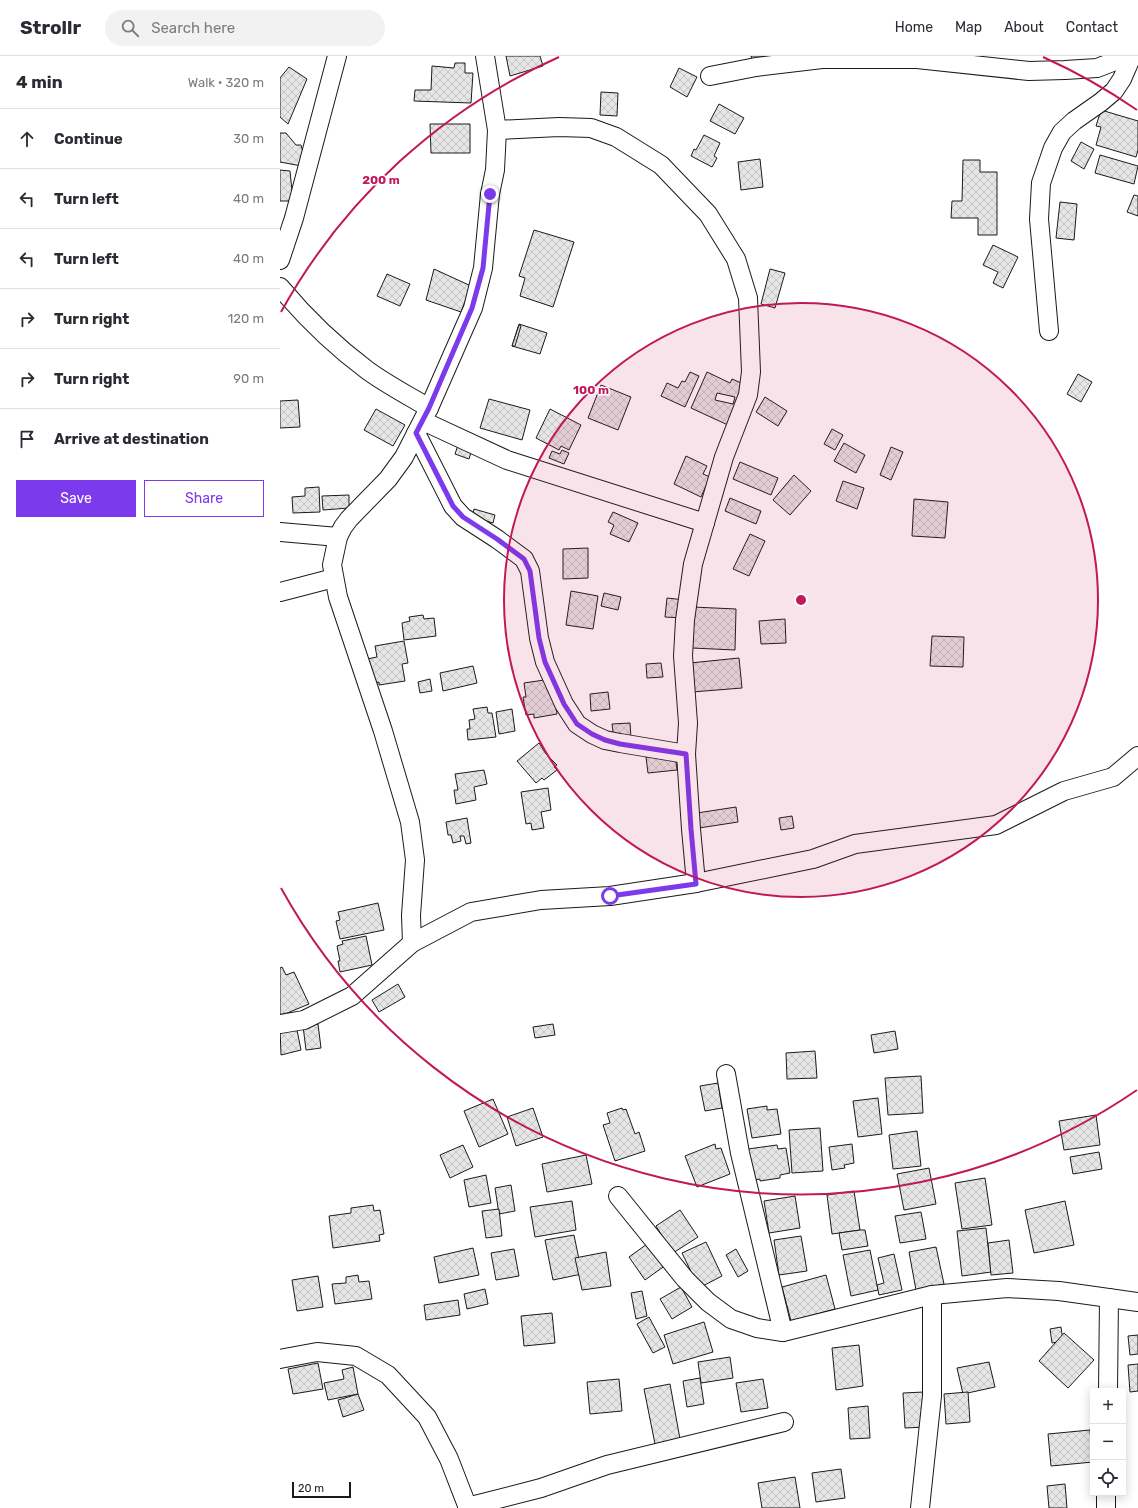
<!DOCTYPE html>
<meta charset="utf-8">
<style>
:root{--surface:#fff;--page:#f2f2f3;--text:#2b2b33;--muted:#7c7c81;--line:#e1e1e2;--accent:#7c3aed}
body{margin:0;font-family:Rubik,sans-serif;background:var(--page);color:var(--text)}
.controls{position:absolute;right:12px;bottom:12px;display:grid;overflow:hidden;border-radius:0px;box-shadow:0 2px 10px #0003}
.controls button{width:36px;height:36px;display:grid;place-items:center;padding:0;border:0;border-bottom:1px solid var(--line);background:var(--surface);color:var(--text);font:20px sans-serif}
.scale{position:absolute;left:12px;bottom:10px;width:59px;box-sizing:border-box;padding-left:4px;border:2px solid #1a1a1a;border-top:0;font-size:11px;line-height:14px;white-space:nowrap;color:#1a1a1a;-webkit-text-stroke:3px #fff;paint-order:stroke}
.stop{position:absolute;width:12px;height:12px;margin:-9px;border:3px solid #7c3aed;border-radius:50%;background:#fff}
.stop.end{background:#7c3aed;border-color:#fff;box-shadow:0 1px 4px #0008}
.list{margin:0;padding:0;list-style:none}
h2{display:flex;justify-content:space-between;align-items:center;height:52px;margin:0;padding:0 16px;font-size:17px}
h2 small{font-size:13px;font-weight:400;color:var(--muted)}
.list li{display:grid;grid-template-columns:26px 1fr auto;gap:12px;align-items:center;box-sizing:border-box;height:60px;padding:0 16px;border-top:1px solid var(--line)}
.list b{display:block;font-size:15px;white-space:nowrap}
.list em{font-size:13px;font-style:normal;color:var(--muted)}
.actions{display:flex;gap:8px;padding:12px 16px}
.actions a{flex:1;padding:9px 0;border:1px solid var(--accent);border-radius:0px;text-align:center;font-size:14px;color:var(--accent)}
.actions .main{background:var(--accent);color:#fff}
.icon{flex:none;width:22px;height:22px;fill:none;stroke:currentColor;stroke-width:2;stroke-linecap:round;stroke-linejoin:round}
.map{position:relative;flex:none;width:858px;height:1452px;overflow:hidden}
header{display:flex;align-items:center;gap:24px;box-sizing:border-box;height:56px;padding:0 20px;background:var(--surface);border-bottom:1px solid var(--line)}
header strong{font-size:19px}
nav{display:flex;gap:22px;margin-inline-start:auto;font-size:14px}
.search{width:280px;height:36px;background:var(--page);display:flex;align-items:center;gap:10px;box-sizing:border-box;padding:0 14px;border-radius:22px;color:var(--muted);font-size:15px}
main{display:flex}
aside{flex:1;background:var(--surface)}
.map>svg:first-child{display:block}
.building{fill:url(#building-cross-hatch);stroke:#1a1a1a;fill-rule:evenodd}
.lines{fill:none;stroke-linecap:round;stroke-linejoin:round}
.minor-casing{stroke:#1a1a1a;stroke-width:20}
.minor{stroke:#fff;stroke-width:18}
.route{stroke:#7c3aed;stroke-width:5}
.ring{fill:none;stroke:#c2185b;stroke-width:2}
.centre{fill:#c2185b;stroke:#fff;stroke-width:2}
.ring-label{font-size:12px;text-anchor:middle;font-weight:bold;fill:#c2185b;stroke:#fff;stroke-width:3;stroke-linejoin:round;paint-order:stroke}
</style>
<header>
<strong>Strollr</strong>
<div class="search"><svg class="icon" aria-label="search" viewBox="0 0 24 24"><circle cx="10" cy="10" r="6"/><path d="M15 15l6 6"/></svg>Search here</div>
<nav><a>Home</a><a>Map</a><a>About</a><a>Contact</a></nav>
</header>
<main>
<aside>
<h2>4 min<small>Walk · 320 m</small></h2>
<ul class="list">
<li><svg class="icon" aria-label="ahead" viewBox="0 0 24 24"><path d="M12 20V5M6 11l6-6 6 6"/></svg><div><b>Continue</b></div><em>30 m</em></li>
<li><svg class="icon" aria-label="left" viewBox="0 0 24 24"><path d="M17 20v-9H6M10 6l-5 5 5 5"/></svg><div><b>Turn left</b></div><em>40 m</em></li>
<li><svg class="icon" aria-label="left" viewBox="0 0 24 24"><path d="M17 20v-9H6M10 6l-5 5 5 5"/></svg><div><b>Turn left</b></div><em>40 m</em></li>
<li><svg class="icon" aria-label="right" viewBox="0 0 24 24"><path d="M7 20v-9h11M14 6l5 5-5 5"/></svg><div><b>Turn right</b></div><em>120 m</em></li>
<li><svg class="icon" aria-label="right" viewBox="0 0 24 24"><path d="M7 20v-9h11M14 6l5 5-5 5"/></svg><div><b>Turn right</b></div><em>90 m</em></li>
<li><svg class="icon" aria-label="arrive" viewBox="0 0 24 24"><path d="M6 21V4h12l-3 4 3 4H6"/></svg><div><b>Arrive at destination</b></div></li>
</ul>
<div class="actions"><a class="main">Save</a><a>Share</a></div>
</aside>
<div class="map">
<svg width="858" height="1452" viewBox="0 0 858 1452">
<defs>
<pattern id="building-cross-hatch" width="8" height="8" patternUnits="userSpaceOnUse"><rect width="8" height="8" fill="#e6e6e6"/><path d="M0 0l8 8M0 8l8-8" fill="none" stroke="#c5c5c5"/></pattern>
</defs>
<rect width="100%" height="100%" fill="#fff"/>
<!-- building -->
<g class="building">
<path d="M226,0H260L263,10L230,20Z"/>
<path d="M471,0H496L473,7Z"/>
<path d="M175,7H185V17H193L191,47L134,45L135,34H151L152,10L174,12Z"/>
<path d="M9,11L27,23L8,68L0,61V22Z"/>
<path d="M399,12L417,21L407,41L390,31Z"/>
<path d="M321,36L338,37L337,60L320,59Z"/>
<path d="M439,48L464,62L455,78L430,65Z"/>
<path d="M821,54L858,65V94L856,101L816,89L821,71L816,70Z"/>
<path d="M150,68H190V97H151Z"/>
<path d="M0,77H6L16,89H21L27,111L0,106Z"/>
<path d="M424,79L440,87L434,100L437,102L432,111L411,100L414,93L416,94Z"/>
<path d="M801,86L814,93L804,113L791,105Z"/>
<path d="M820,99L858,110L854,128L815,117Z"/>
<path d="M480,103L483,131L461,134L458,106Z"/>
<path d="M683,104H700V116H717V179H698V162H671L672,145H682Z"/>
<path d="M0,114L10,115L13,145H0Z"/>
<path d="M854,139L858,140V160L847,156Z"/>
<path d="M780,146L797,148L794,184L776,182Z"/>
<path d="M254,174L294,186L273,251L240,240L245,222L239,220Z"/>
<path d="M713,189L738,201L723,232L713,227L718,216L703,209Z"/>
<path d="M154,213L191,230L181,256L146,244Z"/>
<path d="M490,213L505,217L495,252L481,248Z"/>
<path d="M107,218L130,228L120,250L97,240Z"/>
<path d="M239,268L267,277L260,298L232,290Z"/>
<path d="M239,269L241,270L235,290H232Z"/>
<path d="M410,316L419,320L405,351L381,340L387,327L398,332L402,325L405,326Z"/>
<path d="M427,316L450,327L452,323L468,330L450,370L411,352ZM437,337L455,341L453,348L435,344Z"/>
<path d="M798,318L812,326L801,346L787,338Z"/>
<path d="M321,329L351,341L338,374L308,362Z"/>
<path d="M485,341L507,355L498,370L476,356Z"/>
<path d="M209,343L250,354L242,384L200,372Z"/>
<path d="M18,344L20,371L0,372V345Z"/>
<path d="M96,353L125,369L113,390L84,374Z"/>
<path d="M270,353L301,369L289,394L281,390L279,394L256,382Z"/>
<path d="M552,373L563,379L555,394L544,388Z"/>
<path d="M564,387L585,399L576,417L554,405Z"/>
<path d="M178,389L192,393L189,403L175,398Z"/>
<path d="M611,391L623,396L611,424L600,419Z"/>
<path d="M282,394L289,397L284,408L269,402L272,395L280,398Z"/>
<path d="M406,400L427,410L423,418L430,421L421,441L394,428Z"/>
<path d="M460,406L498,422L491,439L453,423Z"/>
<path d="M514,419L531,435L510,459L493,444Z"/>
<path d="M563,425L584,432L577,453L556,445Z"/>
<path d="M39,431L40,456L13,457L12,441L25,440V432Z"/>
<path d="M69,439V452L43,454L42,440Z"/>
<path d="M450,442L481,455L476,468L445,455Z"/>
<path d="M634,443L668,446L665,482L632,480Z"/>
<path d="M194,453L215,459L213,467L192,461Z"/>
<path d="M333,456L358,467L349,486L330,478L334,469L328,466Z"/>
<path d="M470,478L485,485L469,520L453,513Z"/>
<path d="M308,492V522L283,523V493Z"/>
<path d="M291,535L318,540L313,573L286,569Z"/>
<path d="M324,537L341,541L338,554L321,550Z"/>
<path d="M387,542L405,544L404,562L385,561Z"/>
<path d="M413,551L456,553L455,594L412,592Z"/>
<path d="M143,559L144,563L154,562L156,580L124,584L122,567L130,565L129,561Z"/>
<path d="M505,563L506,587L481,588L479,565Z"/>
<path d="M652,580L684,581L683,611L650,610Z"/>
<path d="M124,585L128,607L122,608L125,625L99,629V626L91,628L87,603L97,601L95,590Z"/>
<path d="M459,602L462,632L412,636L410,607Z"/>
<path d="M381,607L383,621L367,622L366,608Z"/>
<path d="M193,610L197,627L163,635L160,617Z"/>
<path d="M150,623L152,635L140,637L138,626Z"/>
<path d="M271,623L277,658L254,662V658L246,659L243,641H246L244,627Z"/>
<path d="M328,636L330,653L311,655L310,638Z"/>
<path d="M207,651L208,657H212L216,681L188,684L187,673H190L189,664L195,663L193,653Z"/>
<path d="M232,653L235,675L219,678L216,656Z"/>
<path d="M350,667L351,682L334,684L332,668Z"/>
<path d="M259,687L266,698L277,709L274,711L279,716L277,714L264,724L262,722L256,727L237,705Z"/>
<path d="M395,698L397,714L368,717L366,701Z"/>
<path d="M204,714L207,728L194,731L196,744L176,748L174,734H178L175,718Z"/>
<path d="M268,732L271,754L261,756L264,772L252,774L251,767L246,768L241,736Z"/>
<path d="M456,751L458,766L419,772L417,757Z"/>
<path d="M512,760L514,772L501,774L499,762Z"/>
<path d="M187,762L191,787L186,788L184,780H180L181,785L173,787L171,779H168L166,766Z"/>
<path d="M98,847L104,874L60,883L56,865L60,864L58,856Z"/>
<path d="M86,880L92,909L60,916L58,905H60L57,890L63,888L62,885Z"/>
<path d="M2,911L6,919L14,916L29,948L0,960V912Z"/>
<path d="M118,928L125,941L99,956L92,944Z"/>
<path d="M38,968L41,992L26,994L23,970Z"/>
<path d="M273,968L275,979L255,982L253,971Z"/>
<path d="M16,969L21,994L1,999L0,972Z"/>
<path d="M615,975L618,993L594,997L591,979Z"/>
<path d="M535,995L537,1022L507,1023L506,997Z"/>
<path d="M641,1020L643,1057L608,1059L605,1022Z"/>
<path d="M438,1027L442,1052L425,1055L420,1030Z"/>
<path d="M598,1042L602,1078L578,1081L573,1045Z"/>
<path d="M213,1043L228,1078L199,1091L184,1055Z"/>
<path d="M487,1050V1054L497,1053L501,1078L472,1082L467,1053Z"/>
<path d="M253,1052L263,1081L236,1090L227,1061Z"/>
<path d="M342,1052L343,1054L346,1053L355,1078L359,1076L365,1095L335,1105L323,1069L330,1067L327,1057Z"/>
<path d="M816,1059L820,1089L784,1094L779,1065Z"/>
<path d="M540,1072L543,1115L512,1117L509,1074Z"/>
<path d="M637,1075L641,1110L613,1113L609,1079Z"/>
<path d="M435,1088L436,1093L441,1092L450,1118L417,1131L405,1100Z"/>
<path d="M572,1088L574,1107L564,1109L565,1112L552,1114L549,1091Z"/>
<path d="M183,1089L193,1111L170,1122L160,1099Z"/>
<path d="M497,1089L498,1093L506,1092L510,1117L500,1119V1122L480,1125V1123L474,1124L468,1093Z"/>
<path d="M819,1096L822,1113L793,1118L790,1101Z"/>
<path d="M306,1099L312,1128L267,1136L262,1108Z"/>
<path d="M649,1112L656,1148L624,1154L617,1118Z"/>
<path d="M206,1119L211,1147L189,1151L184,1124Z"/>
<path d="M705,1122L712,1169L682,1173L675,1127Z"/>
<path d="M231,1129L235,1155L219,1158L215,1132Z"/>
<path d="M574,1135L580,1174L552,1178L547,1139Z"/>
<path d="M515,1140L520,1172L489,1177L484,1145Z"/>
<path d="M292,1145L296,1174L255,1181L250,1151Z"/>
<path d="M785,1145L794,1189L754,1197L745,1154Z"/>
<path d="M93,1149L94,1155L100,1154L104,1178L99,1179L100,1185L53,1192L49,1160L71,1157V1152Z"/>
<path d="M219,1153L222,1180L206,1182L202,1155Z"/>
<path d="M400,1154L418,1181L393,1197L376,1170Z"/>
<path d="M641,1156L646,1183L620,1187L615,1160Z"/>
<path d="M706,1172L711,1216L682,1220L677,1175Z"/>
<path d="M580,1174H585L588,1190L562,1194L559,1177Z"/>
<path d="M294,1179L302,1218L273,1224L265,1184Z"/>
<path d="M521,1180L527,1215L499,1219L494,1184Z"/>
<path d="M729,1184L733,1217L711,1219L708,1187Z"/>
<path d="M370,1186L386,1209L365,1224L349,1201Z"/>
<path d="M426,1186L442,1220L419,1232L402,1197Z"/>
<path d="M656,1191L664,1228L636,1234L629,1196Z"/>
<path d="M193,1192L199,1219L159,1227L154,1201Z"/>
<path d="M234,1193L239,1220L216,1224L211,1197Z"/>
<path d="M456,1193L468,1215L458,1221L446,1199Z"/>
<path d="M590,1194L598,1234L571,1240L563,1199Z"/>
<path d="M326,1196L331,1230L302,1234L295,1202Z"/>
<path d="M614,1198L622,1234L599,1239L597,1229L604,1227L598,1202Z"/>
<path d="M78,1219L79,1226L89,1225L92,1243L55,1248L52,1228L66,1227V1221Z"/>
<path d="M546,1219L555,1253L511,1265L502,1231Z"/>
<path d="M38,1220L43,1251L17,1255L12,1224Z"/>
<path d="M401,1231L412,1251L392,1263L380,1243Z"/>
<path d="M205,1233L208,1248L187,1253L184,1238Z"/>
<path d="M362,1235L367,1260L356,1263L351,1237Z"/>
<path d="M178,1244L180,1259L146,1264L144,1249Z"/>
<path d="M272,1257L275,1287L244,1290L241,1260Z"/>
<path d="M369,1261L385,1291L373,1297L357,1268Z"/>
<path d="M424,1266L433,1296L393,1308L384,1279Z"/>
<path d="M781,1271L783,1285L772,1287L770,1273Z"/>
<path d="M784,1277L814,1304L788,1332L759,1305Z"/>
<path d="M858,1279V1298L850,1299L848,1280Z"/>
<path d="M579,1289L583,1330L556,1334L552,1292Z"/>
<path d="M450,1301L453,1322L421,1327L418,1306Z"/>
<path d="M709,1306L715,1331L683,1338L677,1312Z"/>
<path d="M38,1307L43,1333L13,1338L8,1313Z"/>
<path d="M858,1308V1335L850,1336L848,1309Z"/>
<path d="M73,1311L78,1338L48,1344L44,1327L64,1323L62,1314Z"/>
<path d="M420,1322L424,1348L407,1351L403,1325Z"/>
<path d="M339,1323L342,1355L310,1358L307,1326Z"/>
<path d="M483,1323L488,1352L461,1356L456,1327Z"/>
<path d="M390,1328L400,1383L375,1388L364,1333Z"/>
<path d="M644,1336L646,1371L625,1372L623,1337Z"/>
<path d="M688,1336L690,1366L666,1368L664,1338Z"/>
<path d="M78,1338L84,1354L63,1361L58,1344Z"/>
<path d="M588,1350L590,1382L570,1383L568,1352Z"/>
<path d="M810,1374L811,1388H813V1406L771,1410L768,1378Z"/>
<path d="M561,1413L565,1442L536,1446L532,1417Z"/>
<path d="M515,1421L520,1452H482L478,1427Z"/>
<path d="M785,1428L787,1452H769L767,1430Z"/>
</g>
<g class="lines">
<!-- minor casing -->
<g class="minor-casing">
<g id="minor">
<path d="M430,20L476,11L542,3H637L749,15L785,14L817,12L848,0"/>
<path d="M217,74L279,71L311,72L336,81L381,109L428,158L456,203L468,242L471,316L468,339L444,401L413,508L405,564L403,600L408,667L406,698L411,773L416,827"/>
<path d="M0,204L14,162L57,0"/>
<path d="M0,231C25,261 55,290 87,314C106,328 129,340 149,352"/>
<path d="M769,275L759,163L761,127L773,92L782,76L794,65L821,46L834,35L842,23L852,0"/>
<path d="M143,365L227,404L425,467"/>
<path d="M136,377L173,450L183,461L217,483L244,503L250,515L259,582L265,606L284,648L297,668L312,678L325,684L340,687L406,698"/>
<path d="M0,476L58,481"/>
<path d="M0,536L54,522"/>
<path d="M132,887L131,859L135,804L130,766L103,675L58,541L52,509L58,481L63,471L69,463L108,423L124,401L149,352L193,252L203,212L210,138L215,114L217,74L205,0"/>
<path d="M0,968L24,964L72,940L132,887L191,856L261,844L330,840L416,827L533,803L575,788L716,769L784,735L833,721L858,700"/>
<path d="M446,1018L460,1097L503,1276"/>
<path d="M338,1140L405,1223L428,1246L451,1263L477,1272L503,1276L652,1239L727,1232L779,1235L858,1246"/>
<path d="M0,1303L37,1296L76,1300L108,1319L147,1361L169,1403L188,1452"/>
<path d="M828,1335L829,1242"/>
<path d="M187,1451L261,1432L327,1409L504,1366"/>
<path d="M640,1452L652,1340V1239"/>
<path d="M826,1452V1437"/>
</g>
</g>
<!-- minor -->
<use href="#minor" class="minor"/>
</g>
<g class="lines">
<!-- route -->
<path class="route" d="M210,138L203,212L192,252L149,352L136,377L173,450L183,461L217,483L244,503L250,515L259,582L265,606L284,648L297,668L312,678L325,684L340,688L406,698L411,773L416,828L330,840"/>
</g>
<!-- distance rings -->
<circle cx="521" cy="544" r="297" fill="#c2185b" fill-opacity=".12"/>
<g class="ring">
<circle cx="521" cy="544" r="297"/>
<path d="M857 1034A594 594 0 0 1 1 832M1 256A594 594 0 0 1 279 1M763 1A594 594 0 0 1 857 54"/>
</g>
<circle cx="521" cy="544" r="6" class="centre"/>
<g class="ring-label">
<text x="101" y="128">200 m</text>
<text x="311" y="338">100 m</text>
</g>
</svg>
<div class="controls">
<button>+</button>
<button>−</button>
<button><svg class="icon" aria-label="locate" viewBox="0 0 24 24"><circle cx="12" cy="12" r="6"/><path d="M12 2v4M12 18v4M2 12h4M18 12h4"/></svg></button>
</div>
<div class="scale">20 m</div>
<div class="stop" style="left:330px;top:840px"></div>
<div class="stop end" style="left:210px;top:138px"></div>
</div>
</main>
